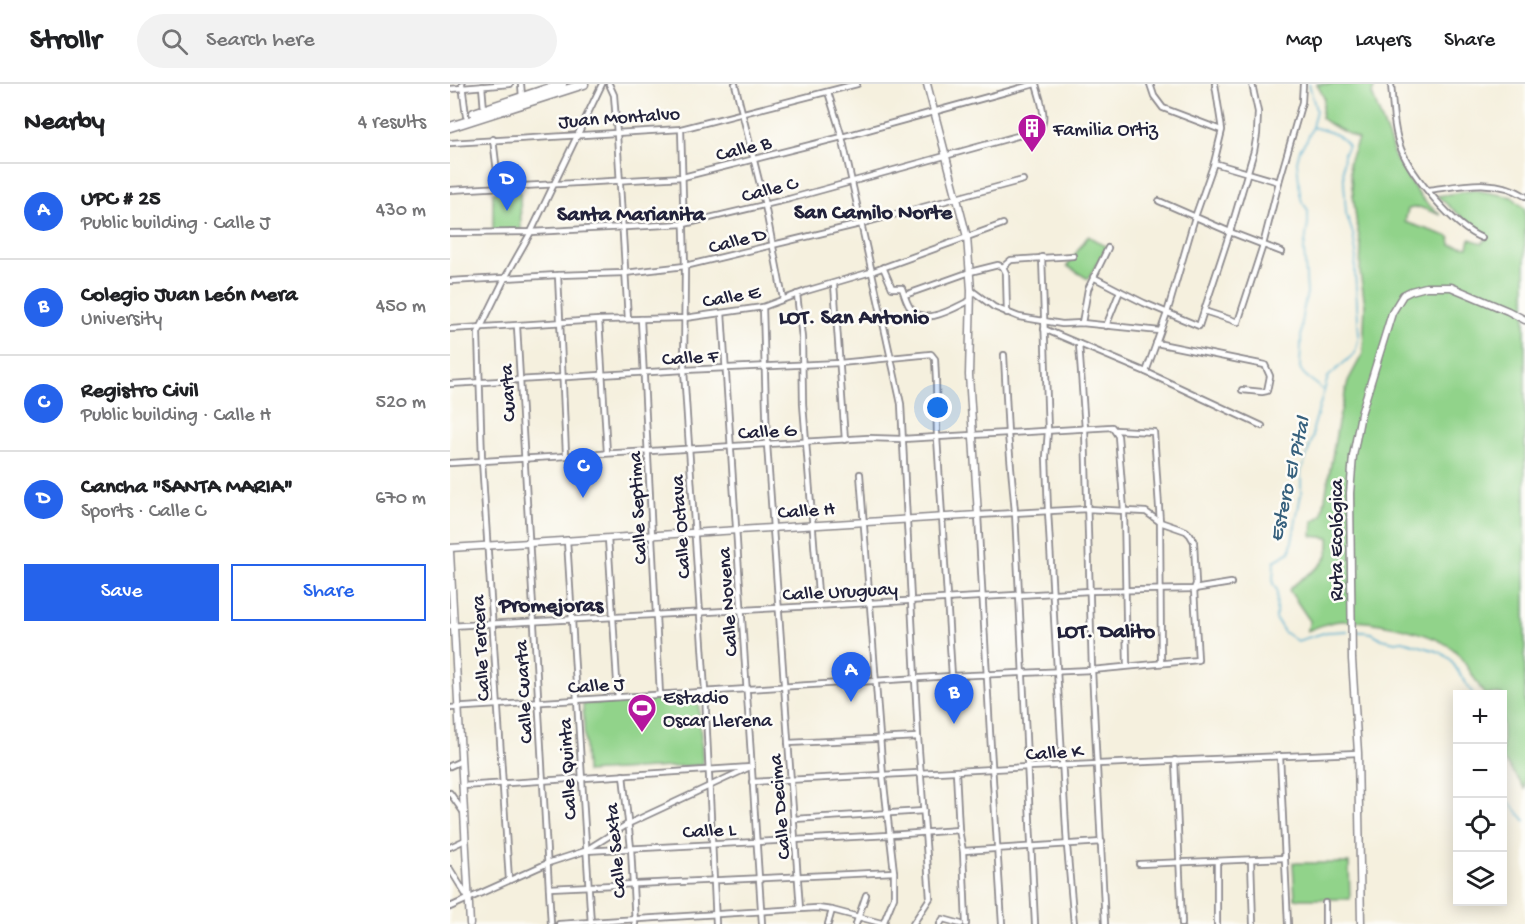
<!DOCTYPE html>
<meta charset="utf-8">
<style>
:root{--surface:#fff;--page:#f2f2f2;--text:#202124;--muted:#757577;--line:#e0e0e0;--accent:#2563eb}
body{margin:0;font-family:"Gochi Hand",sans-serif;background:var(--page);color:var(--text)}
.controls{position:absolute;right:18px;bottom:18px;display:grid;overflow:hidden;border-radius:0px;box-shadow:0 3px 15px #0003}
.controls button{width:54px;height:54px;display:grid;place-items:center;padding:0;border:0;border-bottom:2px solid var(--line);background:var(--surface);color:var(--text);font:30px sans-serif}
.you{position:absolute;left:488px;top:324px;width:21px;height:21px;margin:-15px;border:4px solid #fff;border-radius:50%;background:#1a73e8;box-shadow:0 0 0 9px #1a73e833}
.badge{display:grid;place-items:center;width:39px;height:39px;border-radius:50%;background:var(--accent);color:#fff;font-size:20px;font-weight:700}
.pin{position:absolute;translate:-50% -50px;filter:drop-shadow(0 2px 3px #0008)}
.pin::after{content:'';position:absolute;top:32px;width:21px;height:18px;background:inherit;clip-path:polygon(0 0,100% 0,50% 100%)}
.list{margin:0;padding:0;list-style:none}
h2{display:flex;justify-content:space-between;align-items:center;height:78px;margin:0;padding:0 24px;font-size:26px}
h2 small{font-size:20px;font-weight:400;color:var(--muted)}
.list li{display:grid;grid-template-columns:39px 1fr auto;gap:18px;align-items:center;box-sizing:border-box;height:96px;padding:0 24px;border-top:2px solid var(--line)}
.list b{display:block;font-size:22px;white-space:nowrap}
.list p{margin:0;font-size:20px;white-space:nowrap;color:var(--muted)}
.list em{font-size:20px;font-style:normal;color:var(--muted)}
.actions{display:flex;gap:12px;padding:18px 24px}
.actions a{flex:1;padding:14px 0;border:2px solid var(--accent);border-radius:0px;text-align:center;font-size:21px;color:var(--accent)}
.actions .main{background:var(--accent);color:#fff}
.icon{flex:none;width:33px;height:33px;fill:none;stroke:currentColor;stroke-width:2;stroke-linecap:round;stroke-linejoin:round}
.map{position:relative;flex:none;width:1075px;height:840px;overflow:hidden}
header{display:flex;align-items:center;gap:36px;box-sizing:border-box;height:84px;padding:0 30px;background:var(--surface);border-bottom:2px solid var(--line)}
header strong{font-size:28px}
nav{display:flex;gap:33px;margin-inline-start:auto;font-size:21px}
.search{width:420px;height:54px;background:var(--page);display:flex;align-items:center;gap:15px;box-sizing:border-box;padding:0 21px;border-radius:33px;color:var(--muted);font-size:22px}
main{display:flex}
aside{flex:1;background:var(--surface)}
.map>svg:first-child{display:block}
.green{fill:#91d38a;stroke:#5a7a62;stroke-width:1.5}
.lines{fill:none;stroke-linecap:round;stroke-linejoin:round}
.stream{stroke:#4fabcd;stroke-width:1.5}
.street-casing{stroke:#8c898c;stroke-width:8}
.secondary-casing{stroke:#8c898c;stroke-width:9}
.highway-casing{stroke:#8c898c;stroke-width:11}
.street{stroke:#fff;stroke-width:4.5}
.secondary{stroke:#fff;stroke-width:6}
.highway{stroke:#fff;stroke-width:8}
.labels{text-anchor:middle;stroke-width:5;stroke-linejoin:round;paint-order:stroke}
.street-label{font-size:20px;fill:#22223b;stroke:#fdfcf7}
.poi-label{font-size:20px;fill:#22223b;stroke:#fdfcf7;text-anchor:start}
.water-label{font-size:21px;font-style:italic;fill:#36607d;stroke:#fdfcf7}
.quarter-label{font-size:22px;font-weight:bold;fill:#22223b;stroke:#fdfcf7}
</style>
<header>
<strong>Strollr</strong>
<div class="search"><svg class="icon" aria-label="search" viewBox="0 0 24 24"><circle cx="10" cy="10" r="6"/><path d="M15 15l6 6"/></svg>Search here</div>
<nav><a>Map</a><a>Layers</a><a>Share</a></nav>
</header>
<main>
<aside>
<h2>Nearby<small>4 results</small></h2>
<ul class="list">
<li><span class="badge">A</span><div><b>UPC # 25</b><p>Public building · Calle J</p></div><em>430 m</em></li>
<li><span class="badge">B</span><div><b>Colegio Juan León Mera</b><p>University</p></div><em>450 m</em></li>
<li><span class="badge">C</span><div><b>Registro Civil</b><p>Public building · Calle H</p></div><em>520 m</em></li>
<li><span class="badge">D</span><div><b>Cancha &quot;SANTA MARIA&quot;</b><p>Sports · Calle C</p></div><em>670 m</em></li>
</ul>
<div class="actions"><a class="main">Save</a><a>Share</a></div>
</aside>
<div class="map">
<svg width="1075" height="840" viewBox="0 0 1075 840">
<rect width="100%" height="100%" fill="#fdfcf7"/>
<filter id="ink" filterUnits="userSpaceOnUse"><feTurbulence type="fractalNoise" baseFrequency=".0167" numOctaves="2"/><feDisplacementMap in="SourceGraphic" scale="12" xChannelSelector="R" yChannelSelector="G"/><feConvolveMatrix kernelMatrix="1 2 1 2 8 2 1 2 1" color-interpolation-filters="sRGB"/></filter>
<filter id="wash" filterUnits="userSpaceOnUse"><feTurbulence type="fractalNoise" baseFrequency=".008" numOctaves="4" result="noise"/><feDisplacementMap in="SourceGraphic" scale="24" xChannelSelector="R" yChannelSelector="G"/><feGaussianBlur stdDeviation="1.35" result="paint"/><feColorMatrix in="noise" values="0 0 0 0 0 0 0 0 0 0 0 0 0 0 0 0 0 1.4 0 .05"/><feComposite in="paint" operator="in"/></filter>
<g filter="url(#wash)">
<rect width="100%" height="100%" fill="#f5f0de"/>
<!-- green -->
<g class="green">
<path d="M867,0H925L922,10L942,63C943,75 951,82 957,92C968,110 974,119 991,131L969,123L958,125L955,138L1000,153L1001,161L1018,163L1020,155L1032,159L1037,154L987,112L1025,106L1062,113L1075,125V705L1053,675L1052,610H1034C1027,599 1012,572 1003,565C981,547 911,533 883,538C874,540 865,544 857,547L860,537L839,506C856,486 882,486 879,454L862,452L863,437L872,432L888,339L898,297L913,269L915,221L910,188L911,162L907,143L899,78L908,55L881,41L871,34L874,14Z"/>
<path d="M70,107L71,146L43,147V108Z"/>
<path d="M638,152L657,163L638,195L617,182Z"/>
<path d="M248,613L253,681L136,688L133,620Z"/>
<path d="M843,779H899L900,815H845Z"/>
</g>
<g class="lines">
<!-- stream -->
<g class="stream">
<path d="M859,0L866,26L862,43C876,47 890,49 898,62L894,69L893,82L896,129L903,150L906,169L905,188L909,252L905,269L878,293L863,345V353L851,388V410L840,468L824,477L823,500L827,506L826,535L834,548L847,557L877,548L898,547"/>
<path d="M862,44L857,56L850,65L847,77L850,110L852,118L858,126V140L854,165L857,209L852,232L850,284C854,295 868,298 874,308"/>
<path d="M903,547L922,549L932,555L945,558L953,557L990,568L1000,575L1023,610"/>
<path d="M1052,709L1075,737"/>
</g>
</g>
</g>
<g filter="url(#ink)">
<g class="lines">
<!-- street casing -->
<g class="street-casing">
<g id="street">
<path d="M12,0L16,32"/>
<path d="M71,0L72,13"/>
<path d="M159,0L164,11L167,50L178,235"/>
<path d="M285,0L315,121L333,215"/>
<path d="M700,0L704,12L713,24L771,46"/>
<path d="M765,0L772,46L764,79L745,133L717,229L696,288L812,342"/>
<path d="M941,0C943,21 943,45 951,65C962,92 1004,143 1032,154"/>
<path d="M32,2L34,26"/>
<path d="M0,5L60,0"/>
<path d="M378,8L392,53L451,320L468,653L480,814L463,840"/>
<path d="M231,45L235,182L234,286L255,607L266,840"/>
<path d="M43,55L49,104"/>
<path d="M0,59L231,45L407,0"/>
<path d="M764,79L829,98L852,18L853,0"/>
<path d="M0,106L233,93L392,53L585,0"/>
<path d="M978,106C1010,102 1046,93 1075,112"/>
<path d="M709,117L780,148L804,67L807,50L808,28L802,0"/>
<path d="M0,149L81,148L234,140L339,115L589,46C599,35 589,13 586,0"/>
<path d="M592,173L598,347L596,373L598,427L617,762L624,840"/>
<path d="M433,183L442,204H452C454,210 456,217 459,222C472,245 504,224 521,216"/>
<path d="M553,183L561,176L623,172"/>
<path d="M108,191L116,370"/>
<path d="M643,193L670,207"/>
<path d="M0,197L108,191L175,189L235,182L410,140L573,96"/>
<path d="M384,200L395,356"/>
<path d="M521,206L544,223L569,233L612,240L632,239L710,247"/>
<path d="M347,210L352,254L353,320L369,522"/>
<path d="M455,211L520,188L548,181L553,183L556,189L557,229"/>
<path d="M313,223L317,360L350,825"/>
<path d="M754,227L788,238L813,161L829,98"/>
<path d="M272,229L312,840"/>
<path d="M191,235L210,611"/>
<path d="M149,236L157,369"/>
<path d="M632,239L638,205L658,164"/>
<path d="M67,242L101,840"/>
<path d="M656,242L670,207L694,219L749,242L780,148L832,168"/>
<path d="M0,245L149,236L235,234L313,223L356,207L421,188L553,140"/>
<path d="M594,245L696,288"/>
<path d="M706,259L815,281L820,292L817,307L812,308L792,306"/>
<path d="M629,260L635,345L642,586L655,840"/>
<path d="M554,271L558,350L565,428L585,840"/>
<path d="M0,300L234,286L390,279L481,270L485,275L486,296L487,353L504,624"/>
<path d="M665,346L704,348L710,438L711,578"/>
<path d="M0,379L418,354L452,355L662,343L668,352L674,426L677,582"/>
<path d="M410,390L433,692L444,788V813L433,840"/>
<path d="M158,454L168,613"/>
<path d="M117,456L141,840"/>
<path d="M0,542L640,507L744,505L781,499"/>
<path d="M0,624L501,592L642,586L748,576L744,505L746,500L744,458L740,451L736,447L710,438L696,428L637,425L528,431C535,567 543,704 552,840"/>
<path d="M338,659L468,653"/>
<path d="M830,672L838,840"/>
<path d="M725,676L732,840"/>
<path d="M0,682L11,677"/>
<path d="M506,687L509,746L513,767L516,840"/>
<path d="M173,691L181,764L185,840"/>
<path d="M302,698L578,683L908,669"/>
<path d="M12,702L301,683"/>
<path d="M0,709L14,729"/>
<path d="M344,735L474,727"/>
<path d="M0,763L15,756"/>
<path d="M138,765L178,740L298,684"/>
<path d="M513,767L652,758"/>
<path d="M801,776L803,840"/>
<path d="M767,777V840"/>
<path d="M689,780L835,774"/>
<path d="M0,785L18,814"/>
<path d="M59,796L32,376L28,249L55,194L81,148L152,0"/>
<path d="M99,804L444,788"/>
<path d="M875,819V840"/>
<path d="M0,823L98,779L135,767L440,751L509,746"/>
<path d="M109,840L367,824L382,826L435,840"/>
<path d="M378,840L382,826"/>
<path d="M406,840L416,811"/>
<path d="M490,840L493,835L511,840"/>
</g>
</g>
<!-- secondary casing -->
<g class="secondary-casing">
<g id="secondary">
<path d="M0,464L528,431L519,291L521,206L517,153L477,0"/>
<path d="M0,468L20,840"/>
<path d="M911,840L908,669L902,575L900,409L903,372L911,330L942,229L953,211L961,207L976,203H1001L1058,227L1075,236"/>
</g>
</g>
<!-- highway casing -->
<g class="highway-casing">
<g id="highway">
<path d="M24,29L112,0"/>
<path d="M0,43L134,0"/>
</g>
</g>
<!-- street -->
<use href="#street" class="street"/>
<!-- secondary -->
<use href="#secondary" class="secondary"/>
<!-- highway -->
<use href="#highway" class="highway"/>
</g>
</g>
<!-- icons -->
<defs>
<g id="building-pin" transform="scale(1.5)"><path d="M0 17L-7.5 6A9.5 9.5 0 1 1 7.5 6Z" fill="#b5179e" stroke="#fdfcf7"/><path d="M-4-6H4V6H1V3H-1V6H-4ZM-2.5-4.3h1.7v1.8h-1.7ZM.8-4.3h1.7v1.8H.8ZM-2.5-1h1.7V.8h-1.7ZM.8-1h1.7V.8H.8Z" fill="#fff"/></g>
<g id="stadium-pin" transform="scale(1.5)"><path d="M0 17L-7.5 6A9.5 9.5 0 1 1 7.5 6Z" fill="#b5179e" stroke="#fdfcf7"/><path d="M0-5a6.5 5 0 1 0 0 10a6.5 5 0 1 0 0-10ZM-3.5-1.8h7v3.6h-7Z" fill="#fff"/></g>
</defs>
<g fill-rule="evenodd">
<use href="#building-pin" x="582" y="44"/>
<use href="#stadium-pin" x="192" y="624"/>
</g>
<g class="labels">
<!-- street labels -->
<g class="street-label">
<text transform="translate(169 32) rotate(-4)" y="7">Juan Montalvo</text>
<text transform="translate(293 63) rotate(-14)" y="7">Calle B</text>
<text transform="translate(319 104) rotate(-14)" y="7">Calle C</text>
<text transform="translate(287 155) rotate(-14)" y="7">Calle D</text>
<text transform="translate(281 211) rotate(-10)" y="7">Calle E</text>
<text transform="translate(240 272) rotate(-3)" y="7">Calle F</text>
<text transform="translate(56 309) rotate(-93)" y="7">Cuarta</text>
<text transform="translate(317 346) rotate(-3)" y="7">Calle G</text>
<text transform="translate(186 424) rotate(-93)" y="7">Calle Septima</text>
<text transform="translate(356 425) rotate(-4)" y="7">Calle H</text>
<text transform="translate(229 443) rotate(-94)" y="7">Calle Octava</text>
<text transform="translate(885 456) rotate(-90)" y="7">Ruta Ecológica</text>
<text transform="translate(390 506) rotate(-3)" y="7">Calle Uruguay</text>
<text transform="translate(276 518) rotate(-94)" y="7">Calle Novena</text>
<text transform="translate(29 564) rotate(-93)" y="7">Calle Tercera</text>
<text transform="translate(146 600) rotate(-4)" y="7">Calle J</text>
<text transform="translate(72 608) rotate(-93)" y="7">Calle Cuarta</text>
<text transform="translate(604 667) rotate(-3)" y="7">Calle K</text>
<text transform="translate(116 685) rotate(-93)" y="7">Calle Quinta</text>
<text transform="translate(328 723) rotate(-95)" y="7">Calle Decima</text>
<text transform="translate(259 745) rotate(-3)" y="7">Calle L</text>
<text transform="translate(164 767) rotate(-95)" y="7">Calle Sexta</text>
</g>
<!-- poi labels -->
<g class="poi-label">
<text x="603" y="51">Familia Ortiz</text>
<text x="213" y="619">Estadio<tspan x="213" dy="23">Oscar Llerena</tspan></text>
</g>
<!-- water labels -->
<g class="water-label">
<text transform="translate(838 395) rotate(-77)" y="7">Estero El Pital</text>
</g>
<!-- quarter labels -->
<g class="quarter-label">
<text x="423" y="134">San Camilo Norte</text>
<text x="181" y="136">Santa Marianita</text>
<text x="404" y="239">LOT. San Antonio</text>
<text x="101" y="527">Promejoras</text>
<text x="656" y="553">LOT. Dalito</text>
</g>
</g>
</svg>
<div class="controls">
<button>+</button>
<button>−</button>
<button><svg class="icon" aria-label="locate" viewBox="0 0 24 24"><circle cx="12" cy="12" r="6"/><path d="M12 2v4M12 18v4M2 12h4M18 12h4"/></svg></button>
<button><svg class="icon" aria-label="layers" viewBox="0 0 24 24"><path d="M12 4l9 5-9 5-9-5zM3 14l9 5 9-5"/></svg></button>
</div>
<div class="you"></div>
<div class="pin badge" style="left:401px;top:618px">A</div>
<div class="pin badge" style="left:504px;top:640px">B</div>
<div class="pin badge" style="left:133px;top:414px">C</div>
<div class="pin badge" style="left:57px;top:127px">D</div>
</div>
</main>
